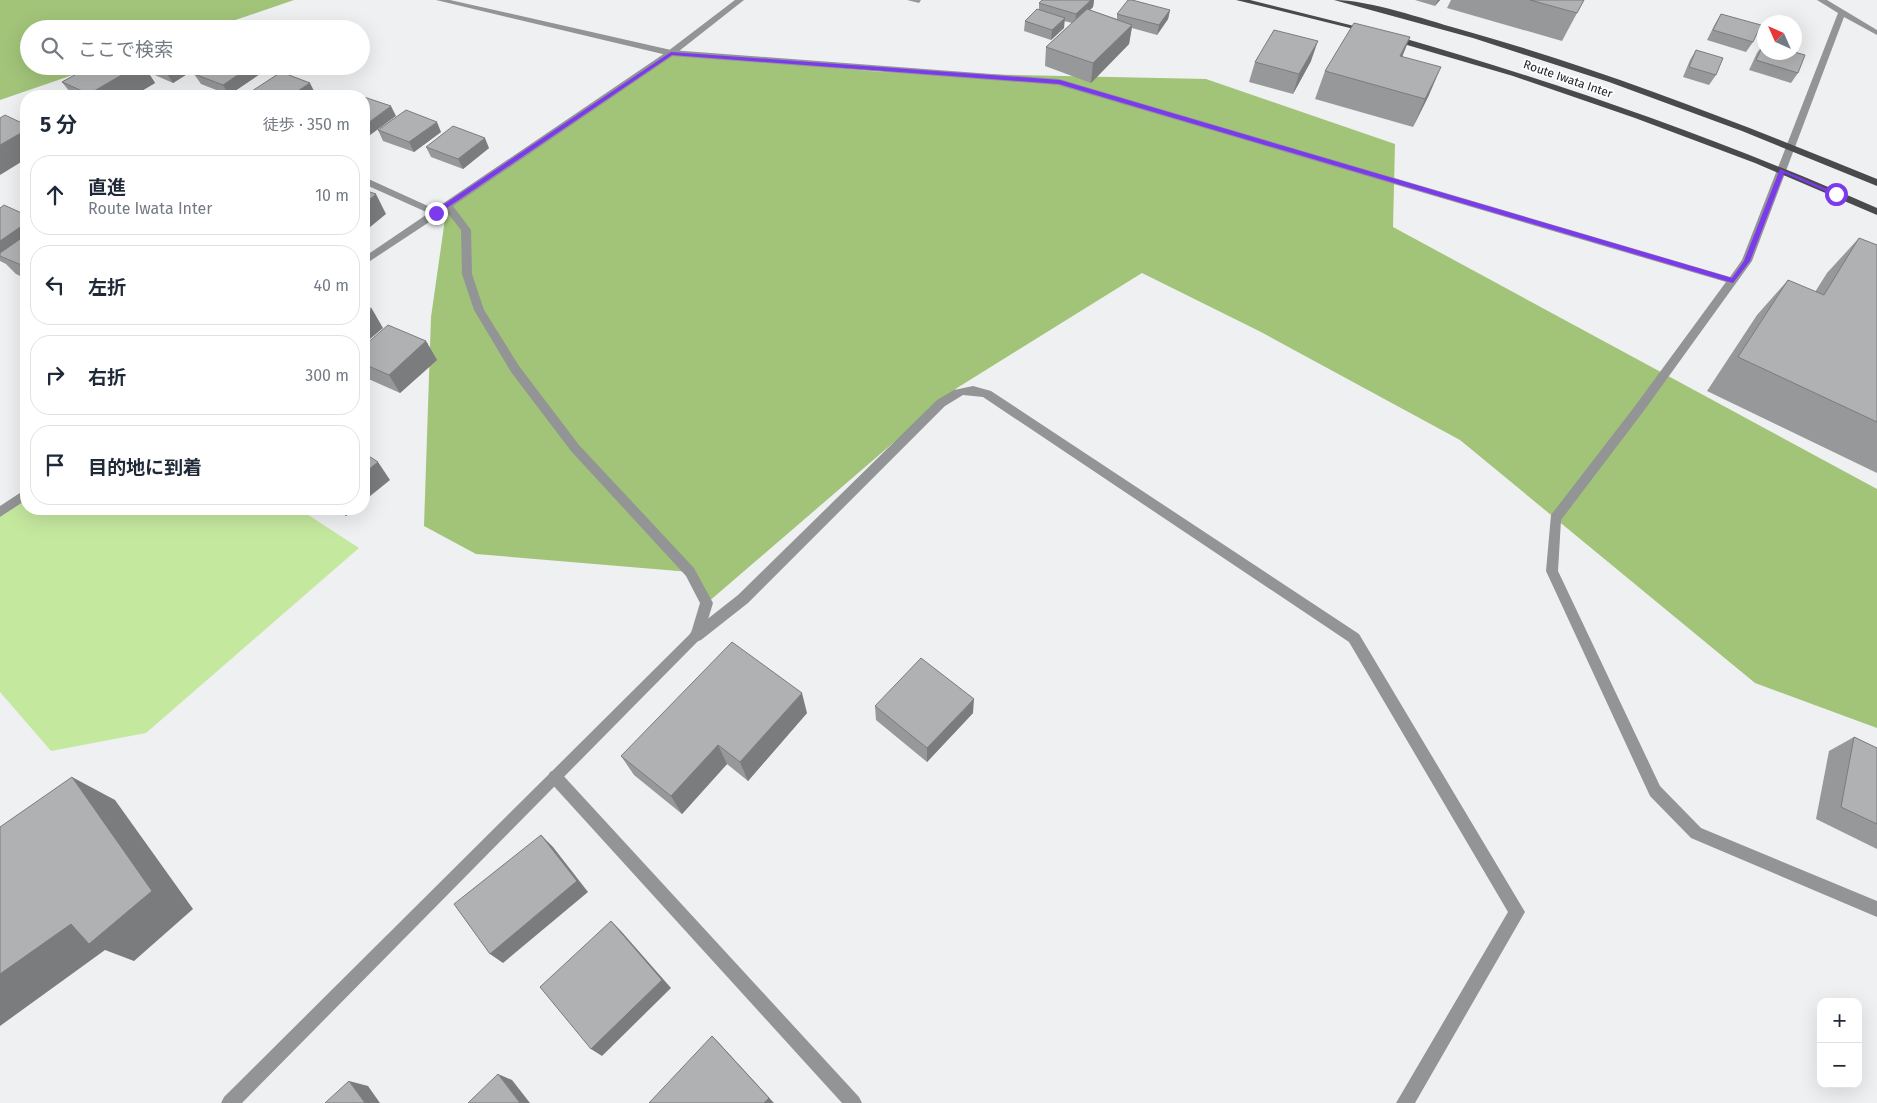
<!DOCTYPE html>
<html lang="ja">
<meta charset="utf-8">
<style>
:root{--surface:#fff;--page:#f6f6f7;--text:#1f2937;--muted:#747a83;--line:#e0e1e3}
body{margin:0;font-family:"Fira Sans","Noto Sans JP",sans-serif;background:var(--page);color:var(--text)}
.controls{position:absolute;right:15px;bottom:15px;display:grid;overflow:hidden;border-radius:10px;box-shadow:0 5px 20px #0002}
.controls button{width:45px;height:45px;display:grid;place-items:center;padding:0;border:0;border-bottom:1px solid var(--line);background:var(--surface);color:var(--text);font:25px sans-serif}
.compass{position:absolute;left:1757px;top:15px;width:45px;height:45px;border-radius:50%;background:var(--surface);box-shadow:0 5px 20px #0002;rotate:315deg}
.stop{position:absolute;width:15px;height:15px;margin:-11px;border:4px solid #7c3aed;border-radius:50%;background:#fff}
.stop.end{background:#7c3aed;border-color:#fff;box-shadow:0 1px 5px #0008}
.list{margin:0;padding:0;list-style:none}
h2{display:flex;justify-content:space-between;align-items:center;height:65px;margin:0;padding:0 20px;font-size:21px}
h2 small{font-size:16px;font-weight:400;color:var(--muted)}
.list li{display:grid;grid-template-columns:32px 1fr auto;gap:15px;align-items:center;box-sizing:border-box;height:80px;margin:0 10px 10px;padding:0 10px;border:1px solid var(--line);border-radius:20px}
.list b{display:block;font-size:19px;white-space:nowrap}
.list p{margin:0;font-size:16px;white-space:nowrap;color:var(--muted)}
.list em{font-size:16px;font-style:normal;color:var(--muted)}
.icon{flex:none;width:28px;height:28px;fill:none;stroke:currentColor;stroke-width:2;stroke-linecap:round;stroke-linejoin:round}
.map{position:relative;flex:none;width:1877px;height:1103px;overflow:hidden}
.search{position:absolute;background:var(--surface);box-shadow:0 5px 20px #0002;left:20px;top:20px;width:350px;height:55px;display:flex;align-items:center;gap:12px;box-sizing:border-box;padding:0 18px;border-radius:28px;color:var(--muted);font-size:19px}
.panel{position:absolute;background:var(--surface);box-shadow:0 5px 20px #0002;left:20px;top:90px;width:350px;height:425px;border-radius:20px}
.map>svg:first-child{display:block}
.green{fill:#c5e89f}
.forest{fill:#a1c479}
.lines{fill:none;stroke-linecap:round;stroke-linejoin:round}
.minor{fill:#939495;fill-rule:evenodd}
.tertiary{fill:#939495;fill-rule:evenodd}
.primary{fill:#484a4c;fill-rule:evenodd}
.wall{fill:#97989a}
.shaded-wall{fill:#7b7c7d}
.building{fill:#b0b1b3;stroke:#7b7c7d}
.route{fill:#7c3aed}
.labels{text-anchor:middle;stroke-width:4;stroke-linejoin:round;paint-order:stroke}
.far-street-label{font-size:12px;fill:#1f1f20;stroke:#fcfdff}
</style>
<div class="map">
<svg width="1877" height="1103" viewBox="0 0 1877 1103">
<rect width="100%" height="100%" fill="#eff0f2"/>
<!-- green -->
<path class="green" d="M26,494V509H299L359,548L146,733L51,751L0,692V512Z"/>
<!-- forest -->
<g class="forest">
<path d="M0,0H294L209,29H29V66H99L0,100Z"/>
<path d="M671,53L881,72L1206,79L1395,144L1393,227L1877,489V728L1755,683L1460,440L1261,332L1142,273L957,388L707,603L690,572L476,554L424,526L431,317L447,205Z"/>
</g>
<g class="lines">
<!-- minor -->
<g class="minor">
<path d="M436,0H450L671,50L1059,79L1730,277L1742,260L1838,13L1817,0H1827L1877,30V35L1844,17L1752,261L1643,412L1561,520L1558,571L1660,786L1701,828L1877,901V917L1691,838L1650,796L1546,571L1551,515L1635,406L1726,282L1058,85L671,56Z"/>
<path d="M180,93L184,96H175L176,94Z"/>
<path d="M364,177L439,211L441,213L439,215H433L364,184Z"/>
<path d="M973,386L991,391L1359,634L1525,912L1415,1103H1396L1508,912L1349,642L983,397L963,395L945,406L748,603L701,640L696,642L691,640L689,636L691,632L738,595L937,400L954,390Z"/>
<path d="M555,770L560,772L859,1097L862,1103H842L550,782L548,777L550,772Z"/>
</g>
<!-- tertiary -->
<g class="tertiary">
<path d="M735,0H744L674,55L453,206L471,230L472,274L484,310L519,366L579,445L694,568L713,603L703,636L242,1103H221L224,1097L691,633L700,603L686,576L571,451L511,372L474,310L462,274L461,230L446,211L364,265V257L668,51Z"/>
<path d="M26,489V500L0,517V506Z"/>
</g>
<!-- primary -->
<g class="primary">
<path d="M1236,0H1250L1370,30L1366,32Z"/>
<path d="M1334,0C1370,0 1423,19 1459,29C1602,69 1740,123 1877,179V186L1742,131L1609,82L1473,38Z"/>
<path d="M1390,36H1396C1560,83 1720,139 1877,208V215L1755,163L1635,118L1513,76L1390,40Z"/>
</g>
</g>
<!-- wall -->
<g class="wall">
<path d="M907,0H921L919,3Z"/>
<path d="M1042,0H1094L1093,7L1090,10L1117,19V14L1170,10L1168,19L1157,35L1132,28L1129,44L1091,83L1045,66L1046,47L1072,23L1064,21V28L1051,40L1024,31L1025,21L1039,10V3Z"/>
<path d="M1415,0H1440L1435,6Z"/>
<path d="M1451,0H1584L1562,41L1447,8Z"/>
<path d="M1721,14L1753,42L1746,52L1707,40L1715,24Z"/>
<path d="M1410,37L1402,56L1429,95L1413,127L1315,99L1325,71Z"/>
<path d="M1764,43L1798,73L1791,83L1749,70L1757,53Z"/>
<path d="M1696,50L1716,75L1709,85L1683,77L1690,60Z"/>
<path d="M1311,61L1293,94L1249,82L1255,62Z"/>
<path d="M91,66H200L173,83L148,72L155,83L133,96H73L62,82Z"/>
<path d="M194,74H260L229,95L201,84Z"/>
<path d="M378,130L441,132L414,152L383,141Z"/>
<path d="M426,147L489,148L463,169L431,157Z"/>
<path d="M0,208L26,215V279L16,274L6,264L0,261Z"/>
<path d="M1859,238L1877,245V473L1707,391L1757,315L1788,280L1815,292L1827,273Z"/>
<path d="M426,341L437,360L400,393L364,377V346Z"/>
<path d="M336,509H355L346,516Z"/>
<path d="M875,706L973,713L927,762L876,720Z"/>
<path d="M807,713L748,781L727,764L682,814L634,775L621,756Z"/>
<path d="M1854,737L1877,748V849L1816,819L1829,751Z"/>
</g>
<!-- shaded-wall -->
<g class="shaded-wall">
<path d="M1091,0H1094L1093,7L1075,24L1076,14Z"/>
<path d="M1438,0H1440L1435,6Z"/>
<path d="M1170,10L1168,19L1157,35L1159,25Z"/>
<path d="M1065,18L1064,28L1051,40L1052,30Z"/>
<path d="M1132,25L1129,44L1091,83L1093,63Z"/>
<path d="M1410,37L1399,65L1400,56Z"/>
<path d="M1318,41L1311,61L1293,94L1299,74Z"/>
<path d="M137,66H144L155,83L133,96H91L89,94Z"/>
<path d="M162,66H200L173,83Z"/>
<path d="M251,66H256L260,74L229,95L223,85Z"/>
<path d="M1441,67L1429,95L1413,127L1425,99Z"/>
<path d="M310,83L315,93L310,96H290Z"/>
<path d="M391,106L396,116L366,138L364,134V126Z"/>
<path d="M437,122L441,132L414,152L409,142Z"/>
<path d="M26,130V159L0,175V145Z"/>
<path d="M485,138L489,148L463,169L458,159Z"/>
<path d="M376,194L386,214L364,232V204Z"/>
<path d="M26,223V254L0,256V241Z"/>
<path d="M372,309L383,328L364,344V315Z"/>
<path d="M426,341L437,360L400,393L389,375Z"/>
<path d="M378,462L390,480L364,501V473Z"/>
<path d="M340,509H355L346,516Z"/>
<path d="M802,693L807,713L748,781L740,762Z"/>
<path d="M974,699L973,713L927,762V748Z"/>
<path d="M718,745L727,764L682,814L671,796Z"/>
<path d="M72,777L115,800L193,909L134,961L105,950L0,1026V974Z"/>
<path d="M541,835L553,847L588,892L503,963L490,954Z"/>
<path d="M611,921L621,931L671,988L602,1056L591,1049Z"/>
<path d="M712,1036L719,1043L774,1103H764Z"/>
<path d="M498,1074L512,1080L530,1103H520Z"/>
<path d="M349,1081L368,1086L380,1103H365Z"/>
</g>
<!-- building -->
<g class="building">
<path d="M1042,0H1091L1076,14L1039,3Z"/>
<path d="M1128,0H1132L1170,10L1159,25L1117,14Z"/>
<path d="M1530,0H1584L1577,13Z"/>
<path d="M1037,9L1065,18L1052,30L1025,21Z"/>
<path d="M1087,9L1132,25L1093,63L1046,47Z"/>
<path d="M1721,14L1761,25L1753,42L1713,30Z"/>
<path d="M1354,23L1410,37L1400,56L1441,67L1425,99L1325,71Z"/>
<path d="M183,24L195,29H175Z"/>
<path d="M1274,30L1318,41L1299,74L1255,62Z"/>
<path d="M1764,43V52H1794L1805,55L1798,73L1756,60Z"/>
<path d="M1696,50L1723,58L1716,75L1689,67Z"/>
<path d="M91,66H137L89,94L62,82Z"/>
<path d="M207,66H251L223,85L194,74Z"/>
<path d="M281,72L310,83L290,96H258L249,93Z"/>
<path d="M364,97L391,106L364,126Z"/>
<path d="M406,110L437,122L409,142L378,130Z"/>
<path d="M26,114V119L22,117Z"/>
<path d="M5,115L26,125V130L0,145V118Z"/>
<path d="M453,126L485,138L458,159L426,147Z"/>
<path d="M364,190L376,194L364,204Z"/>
<path d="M4,205L26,215V223L0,241V208Z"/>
<path d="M26,235V267L0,256V253Z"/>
<path d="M1859,238L1877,245V422L1738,357L1788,280L1824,295Z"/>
<path d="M364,305L372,309L364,315Z"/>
<path d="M388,325L426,341L389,375L364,364V346Z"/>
<path d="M364,453L378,462L364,473Z"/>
<path d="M732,642L802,693L740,762L718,745L671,796L621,756Z"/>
<path d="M921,658L974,699L927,748L875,706Z"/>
<path d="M1854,737L1877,748V824L1841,807Z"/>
<path d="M72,777L152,891L89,944L71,924L0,974V827Z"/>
<path d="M541,835L577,881L490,954L454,904Z"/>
<path d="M611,921L662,980L591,1049L540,987Z"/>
<path d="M712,1036L769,1098L764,1103H649Z"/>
<path d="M498,1074L520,1103H468Z"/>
<path d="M349,1081L365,1103H325Z"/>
</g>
<!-- route -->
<path class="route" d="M671,52L1060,80L1732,278L1744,261L1780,169L1839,194L1834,195L1784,173L1750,261L1733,283L1059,84L672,55L438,214H434V211Z"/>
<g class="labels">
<!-- far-street labels -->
<g class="far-street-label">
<text transform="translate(1568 79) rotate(19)" y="4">Route Iwata Inter</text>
</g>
</g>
</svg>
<div class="controls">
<button>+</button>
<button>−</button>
</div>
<svg class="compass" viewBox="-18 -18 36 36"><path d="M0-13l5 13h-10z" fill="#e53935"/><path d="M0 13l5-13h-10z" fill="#747a83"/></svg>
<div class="stop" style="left:1836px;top:194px"></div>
<div class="stop end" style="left:436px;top:213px"></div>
<div class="search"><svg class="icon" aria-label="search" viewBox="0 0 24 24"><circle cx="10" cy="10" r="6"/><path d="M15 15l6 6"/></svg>ここで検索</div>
<section class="panel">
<h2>5 分<small>徒歩 · 350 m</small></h2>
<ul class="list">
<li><svg class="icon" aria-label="ahead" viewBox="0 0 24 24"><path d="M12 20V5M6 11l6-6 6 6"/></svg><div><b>直進</b><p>Route Iwata Inter</p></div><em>10 m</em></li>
<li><svg class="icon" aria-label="left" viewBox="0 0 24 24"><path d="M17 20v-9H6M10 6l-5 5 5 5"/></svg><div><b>左折</b></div><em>40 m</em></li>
<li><svg class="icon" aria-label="right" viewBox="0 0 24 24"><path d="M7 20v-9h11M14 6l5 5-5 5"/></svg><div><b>右折</b></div><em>300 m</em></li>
<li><svg class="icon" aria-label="arrive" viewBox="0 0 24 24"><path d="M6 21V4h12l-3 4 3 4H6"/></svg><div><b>目的地に到着</b></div></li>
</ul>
</section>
</div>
